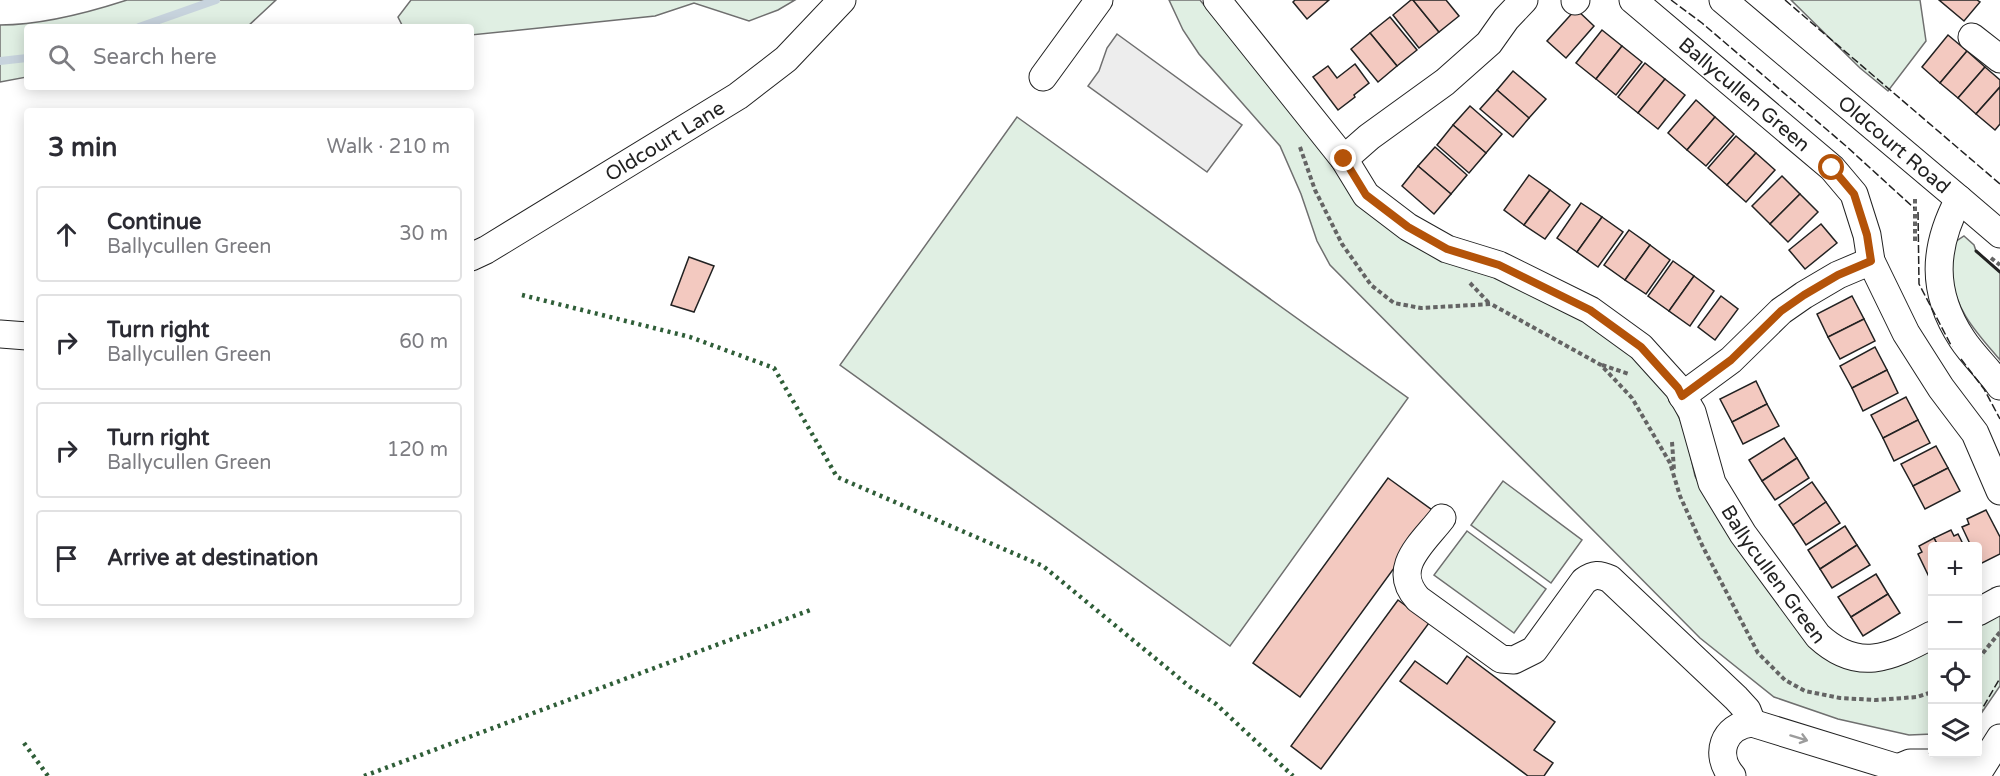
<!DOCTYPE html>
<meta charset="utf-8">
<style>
:root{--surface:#fff;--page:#f7f7f7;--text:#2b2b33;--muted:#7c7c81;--line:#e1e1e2}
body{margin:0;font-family:"Varela Round",sans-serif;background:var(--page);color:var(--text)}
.controls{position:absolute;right:18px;bottom:18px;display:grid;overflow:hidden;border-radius:6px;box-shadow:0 3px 15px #0003}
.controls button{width:54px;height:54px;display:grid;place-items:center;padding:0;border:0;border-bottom:2px solid var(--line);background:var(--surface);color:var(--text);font:30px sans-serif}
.stop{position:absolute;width:18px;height:18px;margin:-14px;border:4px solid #b45309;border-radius:50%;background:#fff}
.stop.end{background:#b45309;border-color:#fff;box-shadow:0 2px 6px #0008}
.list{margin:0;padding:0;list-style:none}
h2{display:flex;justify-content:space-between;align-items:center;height:78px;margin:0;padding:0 24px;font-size:26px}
h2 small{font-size:20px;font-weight:400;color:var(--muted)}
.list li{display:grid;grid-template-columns:39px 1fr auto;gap:18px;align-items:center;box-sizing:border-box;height:96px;margin:0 12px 12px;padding:0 12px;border:2px solid var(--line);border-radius:6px}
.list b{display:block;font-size:22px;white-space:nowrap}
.list p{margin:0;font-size:20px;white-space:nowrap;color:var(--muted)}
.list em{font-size:20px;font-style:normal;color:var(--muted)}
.icon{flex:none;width:33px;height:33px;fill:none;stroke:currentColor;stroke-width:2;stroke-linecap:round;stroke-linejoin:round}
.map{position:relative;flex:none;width:2000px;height:776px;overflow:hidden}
.search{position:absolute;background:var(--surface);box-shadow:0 3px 15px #0003;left:24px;top:24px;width:450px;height:66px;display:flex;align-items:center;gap:15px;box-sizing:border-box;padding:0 21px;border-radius:6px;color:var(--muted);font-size:22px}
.panel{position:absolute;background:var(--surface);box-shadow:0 3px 15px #0003;left:24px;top:108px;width:450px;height:510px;border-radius:6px}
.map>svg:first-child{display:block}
.green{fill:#e0efe3;stroke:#6f6f6f;stroke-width:1.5}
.parking{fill:#ededed;stroke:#6f6f6f;stroke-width:1.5}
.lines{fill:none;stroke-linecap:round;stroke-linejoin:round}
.stream{stroke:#c7d3dd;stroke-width:8}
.building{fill:#f3c9c0;stroke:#222;stroke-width:1.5}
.minor-casing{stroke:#222;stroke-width:29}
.path{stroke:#646464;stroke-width:4;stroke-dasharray:4.5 3;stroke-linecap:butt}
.minor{stroke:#fff;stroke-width:27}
.hedge{stroke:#2f5e38;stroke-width:4.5;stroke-dasharray:3 4.5;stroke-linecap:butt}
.fence{stroke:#222;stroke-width:1.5;stroke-dasharray:8 3;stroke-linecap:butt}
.wall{stroke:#222;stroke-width:3}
.oneway{stroke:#9c9c9c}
.route{stroke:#b45309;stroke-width:8}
.labels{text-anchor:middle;stroke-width:4.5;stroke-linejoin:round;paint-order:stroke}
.street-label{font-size:20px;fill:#222;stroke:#fff}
</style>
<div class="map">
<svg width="2000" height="776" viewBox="0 0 2000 776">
<rect width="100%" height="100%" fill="#fff"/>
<!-- green -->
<g class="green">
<path d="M127,0H276L247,27H27V77L0,82V25C42,25 87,13 127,0Z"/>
<path d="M411,0H795L778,10L749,21L694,3L655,16L471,35V27H403L398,17Z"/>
<path d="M1169,0H1200L1311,137L1365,211L1579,318L1619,342L1668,393L1685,431L1695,476L1702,490L1868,671L1884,670L1932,647V734L1909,735L1838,719L1774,697L1700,638L1330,265L1317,241L1301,194L1280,146L1199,54L1183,30Z"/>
<path d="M1791,0H1920L1926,41L1888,91L1860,68Z"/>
<path d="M1017,117L1408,398L1230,646L840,365Z"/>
<path d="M1964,236L1974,245L1976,251L2000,272V360C1979,335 1954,310 1952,275C1951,265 1954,253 1955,242Z"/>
<path d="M1503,481L1582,540L1551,583L1471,525Z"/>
<path d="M1467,531L1546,589L1514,633L1434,575Z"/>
<path d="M2000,613V686L1978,718V624Z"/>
</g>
<!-- parking -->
<path class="parking" d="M1117,34L1242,125L1207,172L1088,86L1099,71L1107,48Z"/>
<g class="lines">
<!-- stream -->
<g class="stream">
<path d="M139,27L216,0"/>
<path d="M0,61L27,58"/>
</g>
</g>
<!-- building -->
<g class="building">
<path d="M1295,0H1329L1307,19L1293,2Z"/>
<path d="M1411,0H1413L1439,32L1419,48L1393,15Z"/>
<path d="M1413,0H1446L1459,16L1439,32Z"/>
<path d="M1939,0H1977L1980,2L1964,21Z"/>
<path d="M1576,9L1594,26L1566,58L1547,41Z"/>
<path d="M1390,17L1417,50L1397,66L1370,33Z"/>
<path d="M1602,30L1622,46L1596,79L1576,63Z"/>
<path d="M1370,33L1397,66L1378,82L1351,49Z"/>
<path d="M1948,35L1967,51L1940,83L1922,67Z"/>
<path d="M1622,46L1642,62L1616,95L1596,79Z"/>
<path d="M1967,51L1985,67L1958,98L1940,83Z"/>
<path d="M1645,63L1665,79L1638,113L1618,97Z"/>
<path d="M1355,64L1369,83L1354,95L1355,97L1338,110L1313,77L1328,66L1337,78Z"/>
<path d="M1985,67L2000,80V87L1976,114L1958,98Z"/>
<path d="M1513,71L1546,99L1529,118L1497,90Z"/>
<path d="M1665,79L1685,95L1658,129L1638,113Z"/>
<path d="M2000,87V124L1995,130L1976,114Z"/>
<path d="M1497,90L1529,118L1513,137L1480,109Z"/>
<path d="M1696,100L1715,117L1687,150L1668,133Z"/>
<path d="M1470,106L1502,134L1486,153L1453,125Z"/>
<path d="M1715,117L1734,134L1706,166L1687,150Z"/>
<path d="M1453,125L1486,153L1469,173L1437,145Z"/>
<path d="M1736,136L1756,153L1727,185L1708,168Z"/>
<path d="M1435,147L1467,175L1451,194L1418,166Z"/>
<path d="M1756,153L1775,170L1746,202L1727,185Z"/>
<path d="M1418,166L1451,194L1434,214L1402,186Z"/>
<path d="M1529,175L1550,190L1524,225L1504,210Z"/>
<path d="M1782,176L1800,194L1770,224L1752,206Z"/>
<path d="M1550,190L1570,205L1545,239L1524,225Z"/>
<path d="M1800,194L1818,212L1788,242L1770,224Z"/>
<path d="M1581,203L1602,217L1577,252L1557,238Z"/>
<path d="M1602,217L1623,232L1598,267L1577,252Z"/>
<path d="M1821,224L1837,243L1805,269L1789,250Z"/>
<path d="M1629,230L1650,245L1625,280L1604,265Z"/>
<path d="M1650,245L1670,260L1646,294L1625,280Z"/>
<path d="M689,257L714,266L694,312L671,305Z"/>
<path d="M1673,261L1694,276L1669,311L1648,296Z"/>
<path d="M1694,276L1714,291L1690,326L1669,311Z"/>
<path d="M1721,296L1738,309L1715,340L1698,327Z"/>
<path d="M1852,296L1864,319L1828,337L1817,314Z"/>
<path d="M1864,319L1875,341L1840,359L1828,337Z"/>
<path d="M1875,347L1887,370L1852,388L1840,366Z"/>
<path d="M1887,370L1898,393L1863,411L1852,388Z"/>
<path d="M1756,381L1767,404L1732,422L1720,399Z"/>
<path d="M1906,397L1918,420L1883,438L1871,415Z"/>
<path d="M1767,404L1779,426L1743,444L1732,422Z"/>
<path d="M1918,420L1930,443L1894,461L1883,438Z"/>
<path d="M1784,438L1797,458L1762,481L1749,460Z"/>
<path d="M1936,446L1948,468L1913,486L1901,464Z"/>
<path d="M1797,458L1809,478L1775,500L1762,481Z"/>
<path d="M1948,468L1960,491L1925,509L1913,486Z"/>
<path d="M1388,478L1435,512L1300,697L1253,663Z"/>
<path d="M1812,482L1826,502L1793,525L1779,505Z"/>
<path d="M1826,502L1840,523L1806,545L1793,525Z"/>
<path d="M1986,510L2000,537V554L1980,564L1978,558V546H1971L1962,527L1969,524L1967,519Z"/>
<path d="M1845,526L1857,545L1820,569L1808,550Z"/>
<path d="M1951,530L1954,536L1958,534L1964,546H1938L1934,538Z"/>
<path d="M1934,538L1938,546H1932V583L1918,554L1922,552L1919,546Z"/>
<path d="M1857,545L1870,565L1832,588L1820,569Z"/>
<path d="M1876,574L1888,594L1851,617L1838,597Z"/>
<path d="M1888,594L1900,613L1863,636L1851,617Z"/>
<path d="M1398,600L1429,623L1321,769L1291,746Z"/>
<path d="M1467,656L1555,722L1534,750L1553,763L1544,776H1528L1400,681L1415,661L1447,684Z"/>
</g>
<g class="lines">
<!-- minor casing -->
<g class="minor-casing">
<g id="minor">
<path d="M1217,0L1344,159"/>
<path id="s1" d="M1524,0L1506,19L1489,43L1445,82L1369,137L1344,159L1366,195L1408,227L1447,249L1499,265L1590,310L1641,347L1678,388L1692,412L1712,483L1743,534L1818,636C1858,673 1889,658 1932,635"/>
<path id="s2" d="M1633,0L1832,168L1854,194L1867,235L1871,261L1906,333L1941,388L1975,433L2000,491"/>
<path id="s3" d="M1723,0L1959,199C1933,248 1931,292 1962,339C1973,356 1989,370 2000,386"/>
<path d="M1575,1L1576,0"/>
<path d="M1972,37L2000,59"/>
<path d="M1043,77L1099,0"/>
<path d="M1959,199L2000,234"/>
<path id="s4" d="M471,257L486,250L738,96L786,59L842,0"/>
<path d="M0,334L27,336"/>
<path d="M1682,396L1731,360L1781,311L1804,295L1838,275L1871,261"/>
<path d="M1442,518C1422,544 1390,568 1418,599L1501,659L1514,660L1534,650L1584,581C1594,574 1599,574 1610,579L1736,698L1747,710L1752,723"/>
<path d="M1978,612L2000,600"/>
<path d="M1732,776C1714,755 1723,726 1752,723L1898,768"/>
<path d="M1893,776L1898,768L1910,763H1954L1977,773"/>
<path d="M1976,776L2000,738"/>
</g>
</g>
<!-- path -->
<g class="path">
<path d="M1300,147L1315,190L1342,244L1371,285L1394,303L1421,308L1491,304L1601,365L1632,398L1670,463L1680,496L1703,547L1758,653L1785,680L1805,691L1840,698L1876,700L1917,697L1932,692"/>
<path d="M1915,241V197"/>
<path d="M1991,258L2000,265"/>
<path d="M1470,283L1490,304"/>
<path d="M1602,365L1629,374"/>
<path d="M1672,442L1674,470"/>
<path d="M1978,659L2000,632"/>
</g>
<!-- minor -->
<use href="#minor" class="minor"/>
<!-- hedge -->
<g class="hedge">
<path d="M522,295L690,337L774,368L837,477L1043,566L1190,687L1216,704L1293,776"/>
<path d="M24,743L48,776"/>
<path d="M364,776L813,609"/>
</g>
<!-- fence -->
<g class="fence">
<path d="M1671,0L1702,23L1846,146L1914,208"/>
<path d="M1785,0L2000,184"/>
<path d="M1918,212L1919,284L1952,347"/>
<path d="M1961,359L1984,389L2000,419"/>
<path d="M1978,716L2000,678"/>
<path d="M1929,754L1932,736"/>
</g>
<!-- wall -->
<path class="wall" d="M1976,251L2000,272"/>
</g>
<!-- one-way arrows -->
<defs><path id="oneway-shaft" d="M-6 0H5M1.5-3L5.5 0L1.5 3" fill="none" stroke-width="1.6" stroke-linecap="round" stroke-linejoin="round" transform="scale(1.5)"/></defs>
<use class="oneway" href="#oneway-shaft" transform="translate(1799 738) rotate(17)"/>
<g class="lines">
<!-- route -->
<path class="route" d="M1344,159L1366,195L1408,227L1447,249L1499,265L1590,310L1641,347L1678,388L1682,396L1731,360L1781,311L1804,295L1838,275L1871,261L1867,235L1854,194L1832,168"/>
</g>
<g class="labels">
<!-- street labels -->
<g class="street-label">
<text dy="7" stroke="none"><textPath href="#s2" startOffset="146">Ballycullen Green</textPath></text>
<text dy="7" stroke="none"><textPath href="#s4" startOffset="226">Oldcourt Lane</textPath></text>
<text dy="7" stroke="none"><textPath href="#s3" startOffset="224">Oldcourt Road</textPath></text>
<text dy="7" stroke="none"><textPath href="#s1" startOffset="867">Ballycullen Green</textPath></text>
</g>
</g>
</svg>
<div class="controls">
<button>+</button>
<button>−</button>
<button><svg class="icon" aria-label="locate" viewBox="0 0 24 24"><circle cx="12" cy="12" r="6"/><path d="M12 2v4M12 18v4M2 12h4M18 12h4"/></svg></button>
<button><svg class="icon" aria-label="layers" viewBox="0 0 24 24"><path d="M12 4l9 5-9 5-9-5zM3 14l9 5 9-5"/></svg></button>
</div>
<div class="stop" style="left:1832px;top:168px"></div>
<div class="stop end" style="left:1344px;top:159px"></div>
<div class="search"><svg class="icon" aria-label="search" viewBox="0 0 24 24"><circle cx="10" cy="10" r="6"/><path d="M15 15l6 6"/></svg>Search here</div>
<section class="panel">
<h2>3 min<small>Walk · 210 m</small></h2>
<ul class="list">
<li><svg class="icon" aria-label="ahead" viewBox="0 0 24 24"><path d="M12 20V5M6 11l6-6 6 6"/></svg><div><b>Continue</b><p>Ballycullen Green</p></div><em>30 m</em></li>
<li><svg class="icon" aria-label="right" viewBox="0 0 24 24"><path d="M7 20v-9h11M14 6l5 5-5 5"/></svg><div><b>Turn right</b><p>Ballycullen Green</p></div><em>60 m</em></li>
<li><svg class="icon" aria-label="right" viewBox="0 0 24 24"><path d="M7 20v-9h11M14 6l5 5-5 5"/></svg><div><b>Turn right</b><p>Ballycullen Green</p></div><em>120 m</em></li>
<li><svg class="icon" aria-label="arrive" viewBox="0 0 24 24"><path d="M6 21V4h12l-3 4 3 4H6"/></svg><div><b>Arrive at destination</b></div></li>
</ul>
</section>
</div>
